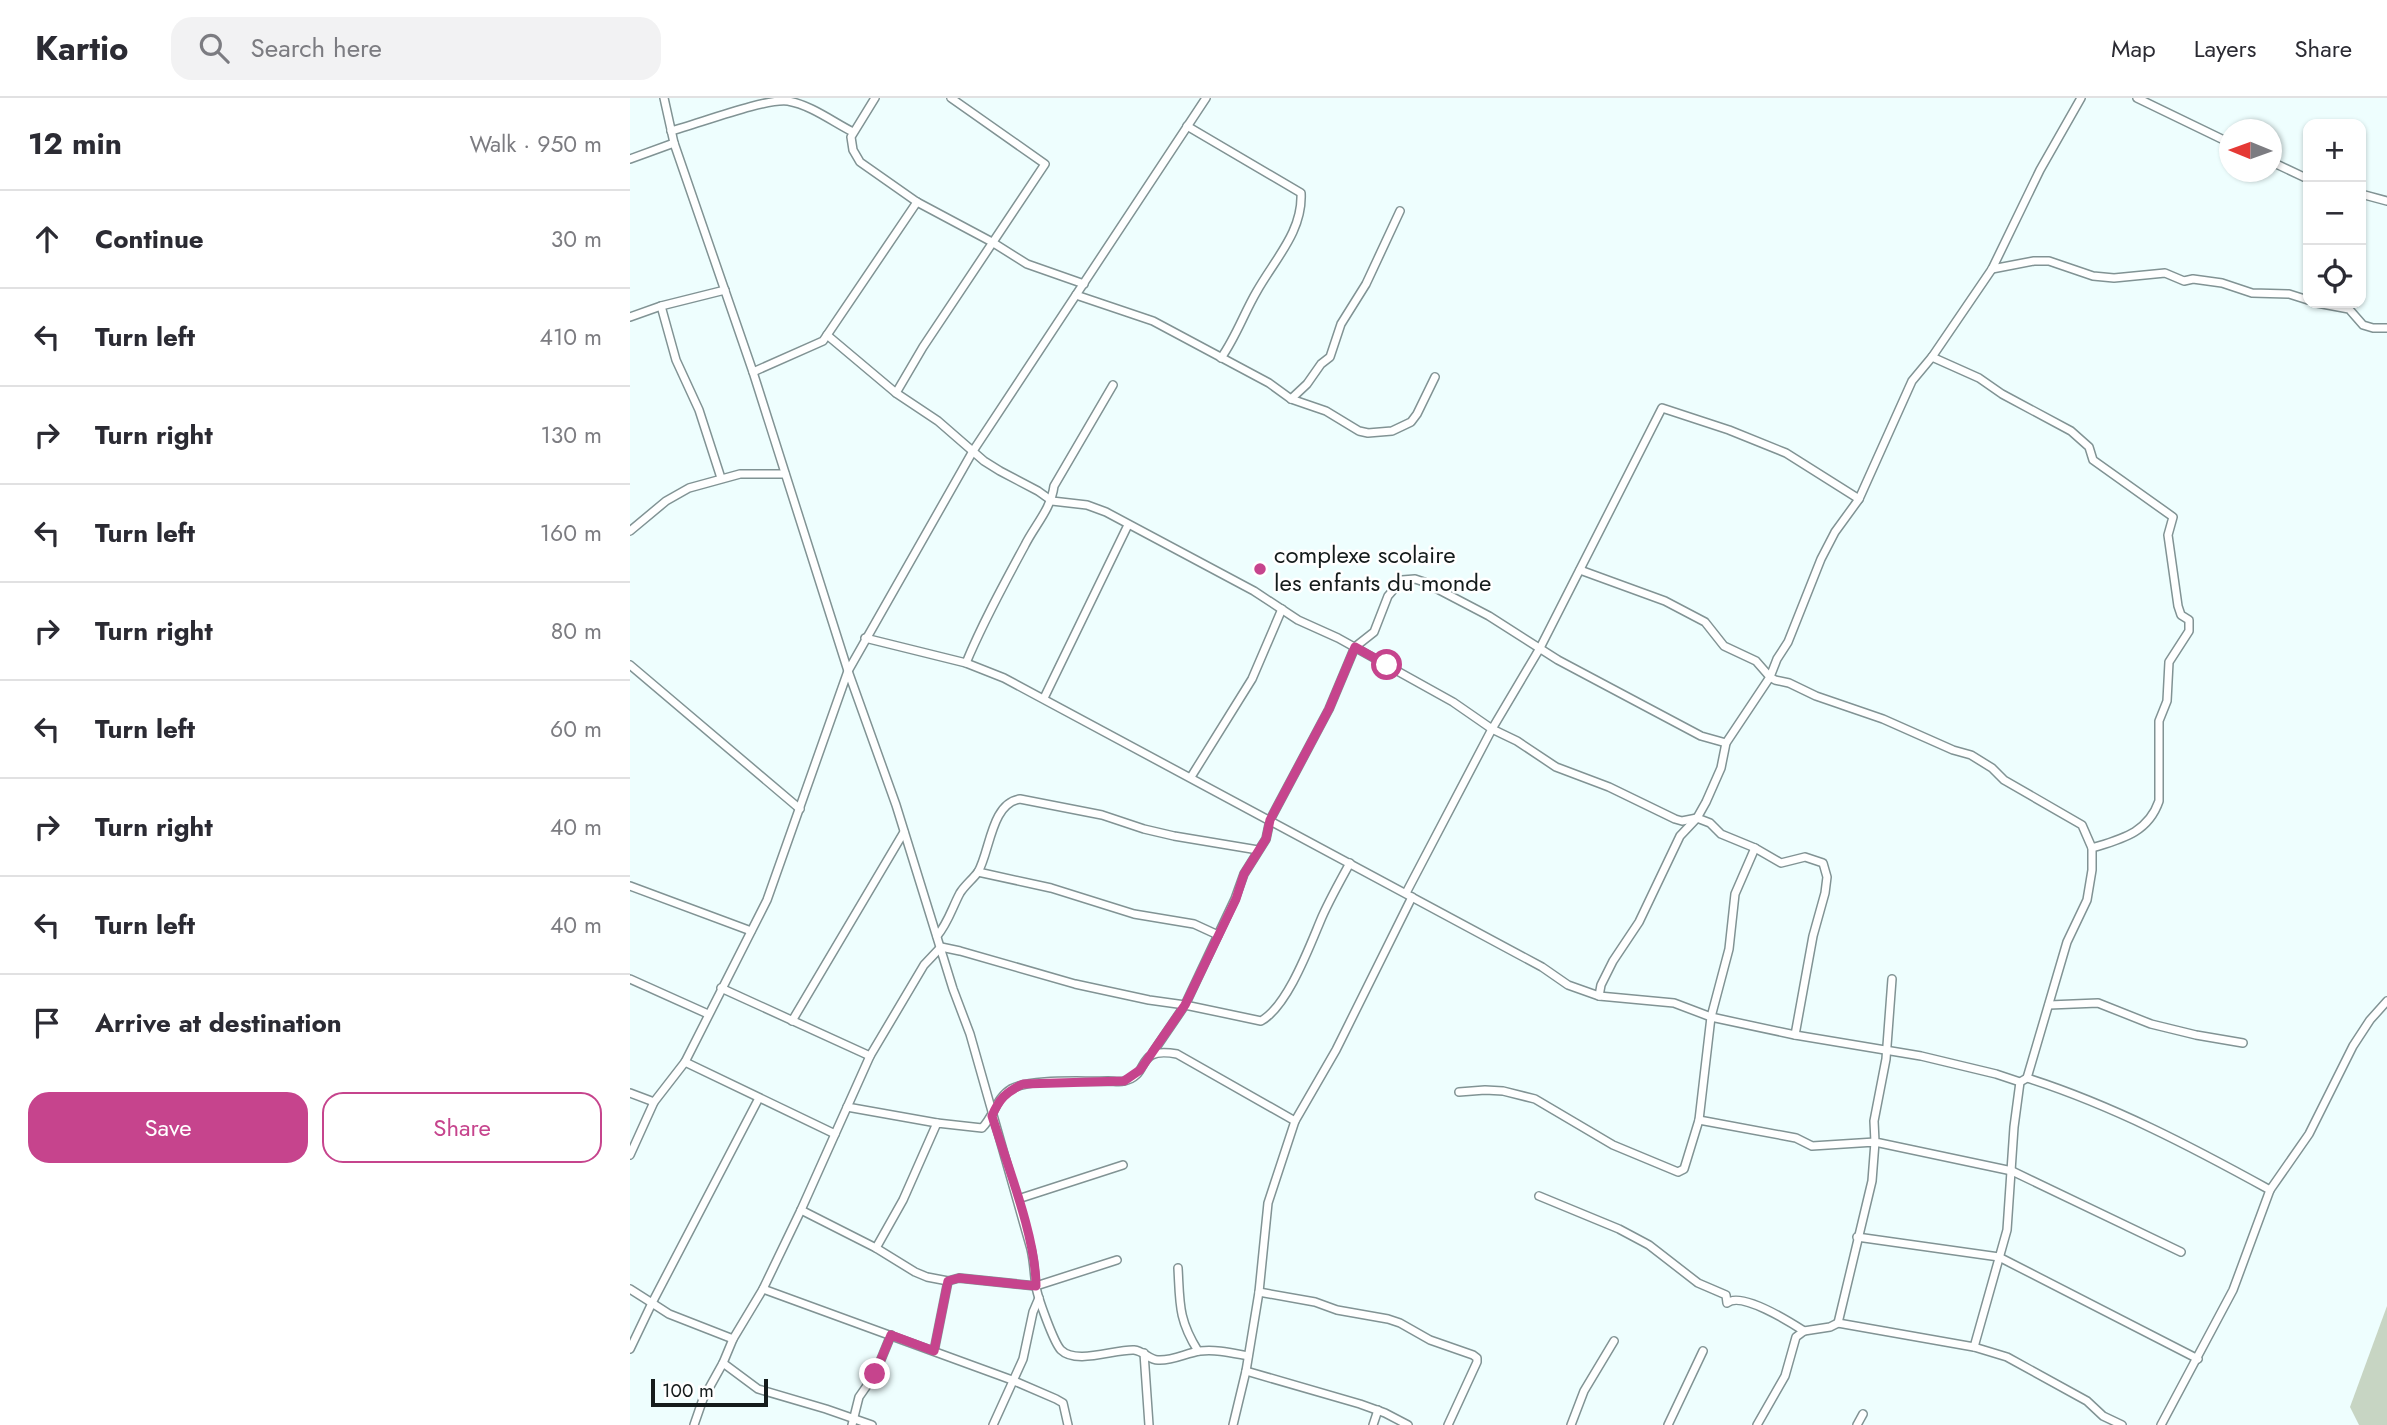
<!DOCTYPE html>
<meta charset="utf-8">
<style>
:root{--surface:#fff;--page:#f2f2f3;--text:#2b2b33;--muted:#7c7c81;--line:#e1e1e2;--accent:#c6448d}
body{margin:0;font-family:Jost,sans-serif;background:var(--page);color:var(--text)}
.controls{position:absolute;right:21px;top:21px;display:grid;overflow:hidden;border-radius:14px;box-shadow:0 2px 5px #0004}
.controls button{width:63px;height:63px;display:grid;place-items:center;padding:0;border:0;border-bottom:2px solid var(--line);background:var(--surface);color:var(--text);font:35px sans-serif}
.compass{position:absolute;left:1589px;top:21px;width:63px;height:63px;border-radius:50%;background:var(--surface);box-shadow:0 2px 5px #0004;rotate:271deg}
.scale{position:absolute;left:21px;bottom:18px;width:117px;box-sizing:border-box;padding-left:7px;border:4px solid #151c1c;border-top:0;font-size:19px;line-height:24px;white-space:nowrap;color:#151c1c;-webkit-text-stroke:5px #fff;paint-order:stroke}
.stop{position:absolute;width:21px;height:21px;margin:-16px;border:5px solid #c6448d;border-radius:50%;background:#fff}
.stop.end{background:#c6448d;border-color:#fff;box-shadow:0 2px 7px #0008}
.list{margin:0;padding:0;list-style:none}
h2{display:flex;justify-content:space-between;align-items:center;height:91px;margin:0;padding:0 28px;font-size:30px}
h2 small{font-size:23px;font-weight:400;color:var(--muted)}
.list li{display:grid;grid-template-columns:46px 1fr auto;gap:21px;align-items:center;box-sizing:border-box;height:98px;padding:0 28px;border-top:2px solid var(--line)}
.list b{display:block;font-size:26px;white-space:nowrap}
.list em{font-size:23px;font-style:normal;color:var(--muted)}
.actions{display:flex;gap:14px;padding:21px 28px}
.actions a{flex:1;padding:16px 0;border:2px solid var(--accent);border-radius:21px;text-align:center;font-size:24px;color:var(--accent)}
.actions .main{background:var(--accent);color:#fff}
.icon{flex:none;width:38px;height:38px;fill:none;stroke:currentColor;stroke-width:2;stroke-linecap:round;stroke-linejoin:round}
.map{position:relative;flex:none;width:1757px;height:1327px;overflow:hidden}
header{display:flex;align-items:center;gap:42px;box-sizing:border-box;height:98px;padding:0 35px;background:var(--surface);border-bottom:2px solid var(--line)}
header strong{font-size:33px}
nav{display:flex;gap:38px;margin-inline-start:auto;font-size:24px}
.search{width:490px;height:63px;background:var(--page);display:flex;align-items:center;gap:18px;box-sizing:border-box;padding:0 24px;border-radius:21px;color:var(--muted);font-size:26px}
main{display:flex}
aside{flex:1;background:var(--surface)}
.map>svg:first-child{display:block}
.green{fill:#c7d5c3}
.lines{fill:none;stroke-linecap:round;stroke-linejoin:round}
.minor-casing{stroke:#819394;stroke-width:10}
.minor{stroke:#fff;stroke-width:7}
.route{stroke:#c6448d;stroke-width:9}
.poi-dot{fill:#c6448d;stroke:#fff;stroke-width:2.5}
.labels{text-anchor:middle;stroke-width:5;stroke-linejoin:round;paint-order:stroke}
.poi-label{font-size:24px;fill:#151c1c;stroke:#fff;text-anchor:start}
</style>
<header>
<strong>Kartio</strong>
<div class="search"><svg class="icon" aria-label="search" viewBox="0 0 24 24"><circle cx="10" cy="10" r="6"/><path d="M15 15l6 6"/></svg>Search here</div>
<nav><a>Map</a><a>Layers</a><a>Share</a></nav>
</header>
<main>
<aside>
<h2>12 min<small>Walk · 950 m</small></h2>
<ul class="list">
<li><svg class="icon" aria-label="ahead" viewBox="0 0 24 24"><path d="M12 20V5M6 11l6-6 6 6"/></svg><div><b>Continue</b></div><em>30 m</em></li>
<li><svg class="icon" aria-label="left" viewBox="0 0 24 24"><path d="M17 20v-9H6M10 6l-5 5 5 5"/></svg><div><b>Turn left</b></div><em>410 m</em></li>
<li><svg class="icon" aria-label="right" viewBox="0 0 24 24"><path d="M7 20v-9h11M14 6l5 5-5 5"/></svg><div><b>Turn right</b></div><em>130 m</em></li>
<li><svg class="icon" aria-label="left" viewBox="0 0 24 24"><path d="M17 20v-9H6M10 6l-5 5 5 5"/></svg><div><b>Turn left</b></div><em>160 m</em></li>
<li><svg class="icon" aria-label="right" viewBox="0 0 24 24"><path d="M7 20v-9h11M14 6l5 5-5 5"/></svg><div><b>Turn right</b></div><em>80 m</em></li>
<li><svg class="icon" aria-label="left" viewBox="0 0 24 24"><path d="M17 20v-9H6M10 6l-5 5 5 5"/></svg><div><b>Turn left</b></div><em>60 m</em></li>
<li><svg class="icon" aria-label="right" viewBox="0 0 24 24"><path d="M7 20v-9h11M14 6l5 5-5 5"/></svg><div><b>Turn right</b></div><em>40 m</em></li>
<li><svg class="icon" aria-label="left" viewBox="0 0 24 24"><path d="M17 20v-9H6M10 6l-5 5 5 5"/></svg><div><b>Turn left</b></div><em>40 m</em></li>
<li><svg class="icon" aria-label="arrive" viewBox="0 0 24 24"><path d="M6 21V4h12l-3 4 3 4H6"/></svg><div><b>Arrive at destination</b></div></li>
</ul>
<div class="actions"><a class="main">Save</a><a>Share</a></div>
</aside>
<div class="map">
<svg width="1757" height="1327" viewBox="0 0 1757 1327">
<rect width="100%" height="100%" fill="#eefefe"/>
<!-- green -->
<path class="green" d="M1757,1208V1327H1729L1720,1309Z"/>
<g class="lines">
<!-- minor casing -->
<g class="minor-casing">
<g id="minor">
<path d="M34,0L44,45L123,274L218,573L266,707L323,891L340,936L401,1151C404,1163 404,1175 406,1188C407,1198 424,1245 431,1252C446,1267 485,1251 504,1252C514,1253 519,1262 528,1262C543,1263 556,1255 570,1253C586,1251 602,1255 618,1258"/>
<path d="M245,0L221,39L223,52L230,64L287,104L362,144L397,166L454,186"/>
<path d="M1507,0L1600,45"/>
<path d="M557,28L671,95C673,133 645,161 627,193C614,215 606,239 591,260"/>
<path d="M41,33C68,26 135,0 158,3C181,7 203,24 223,34"/>
<path d="M0,61L44,45"/>
<path d="M1642,64L1678,81"/>
<path d="M1731,96L1757,103"/>
<path d="M1362,171L1404,163H1419L1463,178L1484,180L1535,175L1554,183L1563,181L1592,185L1622,195L1659,196L1678,202"/>
<path d="M446,197L523,223L639,285L661,301L696,313L729,333L738,335L762,333L781,324L787,316L805,279"/>
<path d="M1687,205L1719,211L1733,227L1743,230H1757"/>
<path d="M31,208L46,262L69,312L91,380"/>
<path d="M0,219L31,208L95,192"/>
<path d="M197,237L266,295L308,323L354,363L370,373L408,393L422,403L457,407L476,414L624,493L668,522L708,540L823,604L862,631L887,643L926,669L979,689L1045,721L1052,723L1067,720L1080,725L1091,736L1125,750L1151,765L1175,759L1193,765L1197,779L1195,795L1183,838L1165,937"/>
<path d="M1302,259L1349,280L1372,296L1441,333L1459,349L1463,362L1543,419L1538,437L1548,508L1551,517L1559,522V533L1539,564L1537,603L1529,623V703C1518,735 1491,741 1462,750"/>
<path d="M123,274L193,243L287,104"/>
<path d="M266,295L293,249L415,66L321,0"/>
<path d="M661,301L677,286L691,266L700,259L711,226L736,186L770,113"/>
<path d="M0,433L36,403L59,390L110,376H155"/>
<path d="M950,472L1035,503L1075,524L1094,548L1126,563L1140,579L1096,645L1091,670L1076,704L1067,720L1050,738L1009,824L983,863L971,887L969,898"/>
<path d="M235,540L336,565L374,580L912,869L938,887L969,898L1044,905L1081,919L1165,937L1291,958L1366,976L1390,984L1397,980C1482,1007 1562,1049 1640,1092"/>
<path d="M336,565C353,524 374,486 395,447C405,427 421,411 424,388L483,287"/>
<path d="M0,567L170,711"/>
<path d="M414,600L498,427"/>
<path d="M561,679L622,581L652,511"/>
<path d="M348,774L421,790L504,816L564,826L588,837"/>
<path d="M0,788L121,833"/>
<path d="M776,795L862,631L910,550L1032,310L1099,332L1156,355L1229,401"/>
<path d="M307,838C318,825 322,810 330,795C335,787 343,781 348,774C360,754 361,705 390,701L472,717L514,731L544,738L628,752"/>
<path d="M0,881L78,916"/>
<path d="M1262,881L1256,961L1244,1023L1245,1044L1382,1073L1551,1154"/>
<path d="M91,890L240,958"/>
<path d="M1419,907L1468,905L1521,926L1566,937L1613,945"/>
<path d="M162,923L274,734"/>
<path d="M523,954L555,907L605,801L614,776L636,741L640,722L699,611L725,549L744,534L758,498L772,482L785,481L794,484L859,518L928,562L1071,638L1096,645"/>
<path d="M55,964L205,1036"/>
<path d="M1397,980L1437,844L1457,802L1462,772V750L1452,727L1374,682L1362,670L1341,657L1323,652L1253,621L1186,598L1159,585L1145,582L1140,579L1147,561L1158,544L1191,461L1205,434L1229,401L1282,283L1302,259L1362,171L1410,72L1451,0"/>
<path d="M829,994L855,992L873,993L905,1001L983,1047L1048,1074L1054,1071L1069,1022L1081,919L1099,851L1105,796L1125,750"/>
<path d="M0,995L24,1004"/>
<path d="M217,1009L307,1025"/>
<path d="M1069,1022L1166,1040L1182,1048L1245,1044L1242,1083L1208,1225"/>
<path d="M0,1057L24,1004L55,964L137,802L218,573L343,353L576,0"/>
<path d="M909,1098L989,1131L1019,1147L1068,1185L1096,1197L1097,1205C1111,1193 1160,1224 1174,1233"/>
<path d="M388,1101L493,1067"/>
<path d="M171,1112L246,1150L285,1174L297,1179L318,1183L329,1180L406,1188L487,1162"/>
<path d="M1227,1139L1369,1159L1568,1261"/>
<path d="M246,1150L273,1102L307,1025L352,1030C364,1018 366,1000 381,991C402,980 453,984 478,983C483,983 490,984 494,983C522,977 503,948 547,956L665,1023"/>
<path d="M548,1170C550,1205 548,1221 568,1253"/>
<path d="M0,1191L22,1205L129,1000"/>
<path d="M133,1191L382,1282L426,1301L433,1305L438,1327"/>
<path d="M629,1194L685,1204L707,1212L758,1221L770,1225L800,1242L843,1257L847,1260V1264L818,1327"/>
<path d="M1344,1249L1377,1259L1457,1303L1473,1318L1492,1327"/>
<path d="M0,1251L22,1205L39,1216L103,1241"/>
<path d="M304,1253L318,1183"/>
<path d="M514,1255L519,1327"/>
<path d="M93,1265L128,1291L196,1311L242,1327"/>
<path d="M616,1273L730,1306L755,1315L778,1327"/>
<path d="M64,1327L73,1301L93,1265L103,1241L133,1191L171,1112L240,958L294,867L311,849L330,853L445,886L519,902L555,907L631,923C658,908 680,847 692,819C700,801 710,783 720,765"/>
<path d="M222,1327L229,1299L245,1276L261,1237"/>
<path d="M363,1327L393,1261L403,1214L409,1200"/>
<path d="M603,1327L616,1273L629,1194L638,1105L665,1023L706,952L782,799"/>
<path d="M743,1327L748,1312"/>
<path d="M941,1327L954,1293L984,1243"/>
<path d="M1038,1327L1073,1253"/>
<path d="M1127,1327L1155,1278L1166,1239L1174,1233L1200,1229L1208,1225L1344,1249L1377,1132L1384,1029L1390,984"/>
<path d="M1227,1327L1233,1316"/>
<path d="M1531,1327L1603,1192L1640,1092L1679,1036L1723,948L1740,922L1757,903"/>
</g>
</g>
<!-- minor -->
<use href="#minor" class="minor"/>
</g>
<g class="lines">
<!-- route -->
<path class="route" d="M245,1276L261,1237L304,1253L318,1183L329,1180L406,1188C406,1139 377,1067 362,1018C369,1001 376,994 393,986L494,983L510,972L555,907L606,801L614,776L636,741L640,722L699,611L725,549L757,567"/>
</g>
<!-- markers -->
<circle class="poi-dot" cx="630" cy="471" r="7"/>
<g class="labels">
<!-- poi labels -->
<g class="poi-label">
<text x="644" y="465">complexe scolaire<tspan x="644" dy="28">les enfants du monde</tspan></text>
</g>
</g>
</svg>
<div class="controls">
<button>+</button>
<button>−</button>
<button><svg class="icon" aria-label="locate" viewBox="0 0 24 24"><circle cx="12" cy="12" r="6"/><path d="M12 2v4M12 18v4M2 12h4M18 12h4"/></svg></button>
</div>
<svg class="compass" viewBox="-18 -18 36 36"><path d="M0-13l5 13h-10z" fill="#e53935"/><path d="M0 13l5-13h-10z" fill="#7c7c81"/></svg>
<div class="scale">100 m</div>
<div class="stop" style="left:757px;top:567px"></div>
<div class="stop end" style="left:245px;top:1276px"></div>
</div>
</main>
